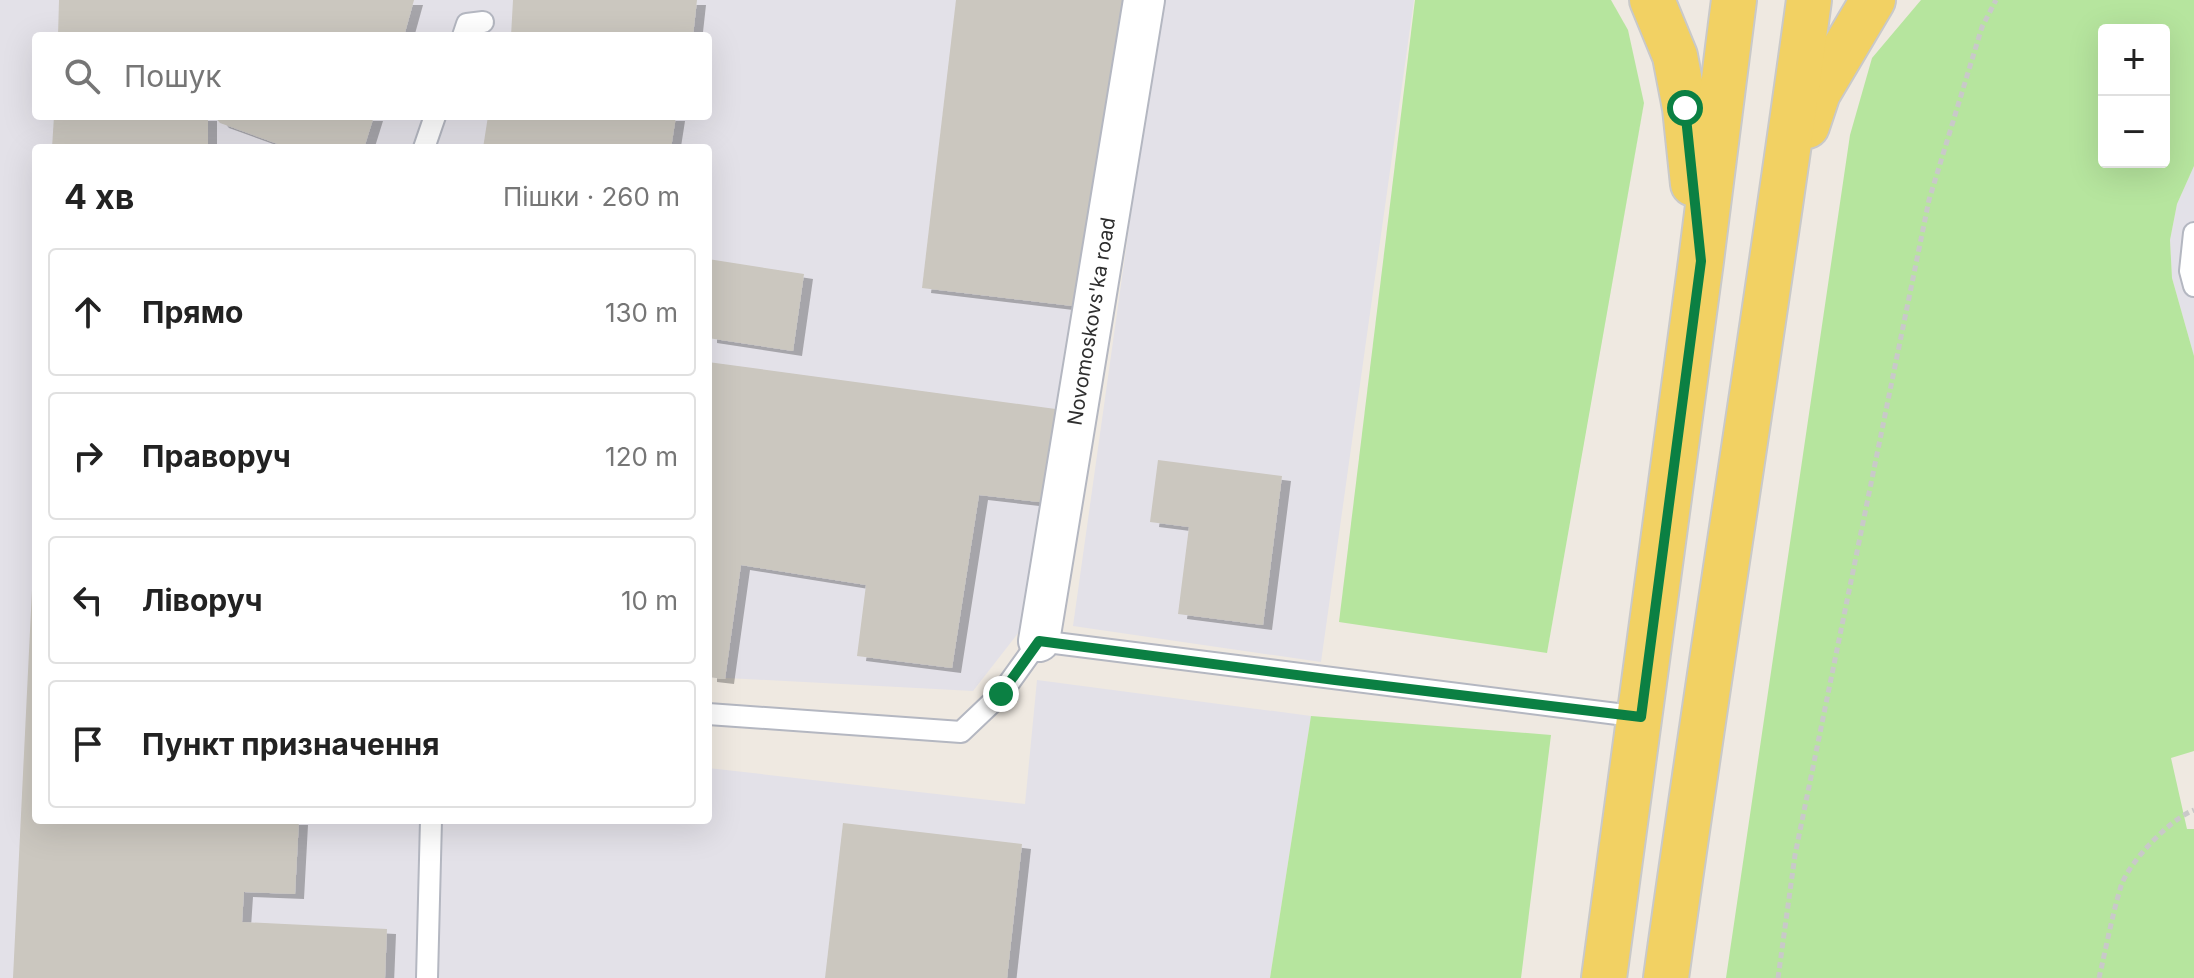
<!DOCTYPE html>
<html lang="uk">
<meta charset="utf-8">
<style>
:root{--surface:#fff;--page:#f6f6f6;--text:#222;--muted:#767676;--line:#e0e0e0}
body{margin:0;font-family:Inter,sans-serif;background:var(--page);color:var(--text)}
.controls{position:absolute;right:24px;top:24px;display:grid;overflow:hidden;border-radius:8px;box-shadow:0 8px 32px #0002}
.controls button{width:72px;height:72px;display:grid;place-items:center;padding:0;border:0;border-bottom:2px solid var(--line);background:var(--surface);color:var(--text);font:40px sans-serif}
.stop{position:absolute;width:24px;height:24px;margin:-18px;border:6px solid #0b8043;border-radius:50%;background:#fff}
.stop.end{background:#0b8043;border-color:#fff;box-shadow:0 2px 8px #0008}
.list{margin:0;padding:0;list-style:none}
h2{display:flex;justify-content:space-between;align-items:center;height:104px;margin:0;padding:0 32px;font-size:34px}
h2 small{font-size:26px;font-weight:400;color:var(--muted)}
.list li{display:grid;grid-template-columns:52px 1fr auto;gap:24px;align-items:center;box-sizing:border-box;height:128px;margin:0 16px 16px;padding:0 16px;border:2px solid var(--line);border-radius:8px}
.list b{display:block;font-size:30px;white-space:nowrap}
.list em{font-size:26px;font-style:normal;color:var(--muted)}
.icon{flex:none;width:44px;height:44px;fill:none;stroke:currentColor;stroke-width:2;stroke-linecap:round;stroke-linejoin:round}
.map{position:relative;flex:none;width:2194px;height:978px;overflow:hidden}
.search{position:absolute;background:var(--surface);box-shadow:0 8px 32px #0002;left:32px;top:32px;width:680px;height:88px;display:flex;align-items:center;gap:20px;box-sizing:border-box;padding:0 28px;border-radius:8px;color:var(--muted);font-size:30px}
.panel{position:absolute;background:var(--surface);box-shadow:0 8px 32px #0002;left:32px;top:144px;width:680px;height:680px;border-radius:8px}
.map>svg:first-child{display:block}
.industrial{fill:#e3e1e8;fill-rule:evenodd}
.green{fill:#b6e59e;fill-rule:evenodd}
.building{fill:#cbc7bf;filter:url(#shadow)}
.lines{fill:none;stroke-linecap:round;stroke-linejoin:round}
.service-casing{stroke:#b4b7c1;stroke-width:24}
.minor-casing{stroke:#b4b7c1;stroke-width:44}
.primary-casing{stroke:#c9c9c9;stroke-width:48}
.path{stroke:#c9c9c9;stroke-width:5;stroke-dasharray:6 4;stroke-linecap:butt}
.service{stroke:#fff;stroke-width:20}
.minor{stroke:#fff;stroke-width:40}
.primary{stroke:#f2d163;stroke-width:44}
.route{stroke:#0b8043;stroke-width:10}
.labels{text-anchor:middle;stroke-width:7;stroke-linejoin:round;paint-order:stroke}
.street-label{font-size:20px;fill:#2e2e2e;stroke:#fff}
</style>
<div class="map">
<svg width="2194" height="978" viewBox="0 0 2194 978">
<defs>
<filter id="shadow"><feDropShadow dx="9" dy="5" stdDeviation="0" flood-color="#0004"/></filter>
</defs>
<rect width="100%" height="100%" fill="#efe9e1"/>
<!-- industrial -->
<g class="industrial">
<path d="M0,0H1135L1033,614L973,691L708,677V148H36V820H708V768L1025,804L1037,680L1311,716L1270,978H0ZM36,36H708V116H36Z"/>
<path d="M1161,0H1414L1321,662L1073,626Z"/>
<path d="M2194,166V356L2172,278L2170,240L2177,204Z"/>
</g>
<!-- green -->
<g class="green">
<path d="M1415,0H1611L1628,30L1644,103L1547,653L1339,622Z"/>
<path d="M1921,0H2194V166L2177,204L2170,240L2172,278L2194,356V751L2171,758L2187,829H2194V978H1726L1850,135L1872,58ZM2104,30H2164V162H2104Z"/>
<path d="M1311,716L1551,735L1521,978H1270Z"/>
</g>
<!-- building -->
<g class="building">
<path d="M59,0H414L404,36H58Z"/>
<path d="M513,0H697L693,36H567L545,33L544,36H511Z"/>
<path d="M956,0H1126L1089,308L922,288Z"/>
<path d="M54,116H208V148H52Z"/>
<path d="M214,116H374L364,148H289L220,123Z"/>
<path d="M488,116H676L671,148H483Z"/>
<path d="M708,259L804,274L793,351L708,338Z"/>
<path d="M708,362L1063,410L1048,503L979,495L952,668L857,656L866,585L741,565L725,679L708,677Z"/>
<path d="M1158,460L1282,476L1263,625L1178,614L1189,527L1150,522Z"/>
<path d="M34,549H36V820H299L295,894L244,892L242,922L387,929L385,978H13Z"/>
<path d="M843,823L1022,844L1007,978H825Z"/>
</g>
<g class="lines">
<!-- service casing -->
<g class="service-casing">
<g id="service">
<path d="M463,36L467,24L483,22"/>
<path d="M424,148L435,116"/>
<path d="M2194,233L2190,271L2194,286"/>
<path d="M708,714L961,732L1001,694L1039,641L1641,717"/>
<path d="M427,978L431,820"/>
</g>
</g>
<!-- minor casing -->
<g class="minor-casing">
<g id="minor">
<path id="s1" d="M1039,641L1144,0"/>
</g>
</g>
<!-- primary casing -->
<g class="primary-casing">
<g id="primary">
<path d="M1652,0L1675,56L1685,108L1693,184"/>
<path d="M1807,126L1818,93L1873,0"/>
<path d="M1604,978L1701,261L1734,0"/>
<path d="M1666,978C1711,652 1765,326 1809,0"/>
</g>
</g>
<!-- path -->
<g class="path">
<path d="M1778,978L1795,855L1929,200L1982,27L1996,0"/>
<path d="M2099,978C2106,948 2112,916 2121,886C2129,862 2170,819 2194,810"/>
</g>
<!-- service -->
<use href="#service" class="service"/>
<!-- minor -->
<use href="#minor" class="minor"/>
<!-- primary -->
<use href="#primary" class="primary"/>
</g>
<g class="lines">
<!-- route -->
<path class="route" d="M1001,694L1039,641L1335,680L1641,717L1701,261L1685,108"/>
</g>
<g class="labels">
<!-- street labels -->
<g class="street-label">
<text dy="7" stroke="none"><textPath href="#s1" startOffset="324">Novomoskovs'ka road</textPath></text>
</g>
</g>
</svg>
<div class="controls">
<button>+</button>
<button>−</button>
</div>
<div class="stop" style="left:1685px;top:108px"></div>
<div class="stop end" style="left:1001px;top:694px"></div>
<div class="search"><svg class="icon" aria-label="search" viewBox="0 0 24 24"><circle cx="10" cy="10" r="6"/><path d="M15 15l6 6"/></svg>Пошук</div>
<section class="panel">
<h2>4 хв<small>Пішки · 260 m</small></h2>
<ul class="list">
<li><svg class="icon" aria-label="ahead" viewBox="0 0 24 24"><path d="M12 20V5M6 11l6-6 6 6"/></svg><div><b>Прямо</b></div><em>130 m</em></li>
<li><svg class="icon" aria-label="right" viewBox="0 0 24 24"><path d="M7 20v-9h11M14 6l5 5-5 5"/></svg><div><b>Праворуч</b></div><em>120 m</em></li>
<li><svg class="icon" aria-label="left" viewBox="0 0 24 24"><path d="M17 20v-9H6M10 6l-5 5 5 5"/></svg><div><b>Ліворуч</b></div><em>10 m</em></li>
<li><svg class="icon" aria-label="arrive" viewBox="0 0 24 24"><path d="M6 21V4h12l-3 4 3 4H6"/></svg><div><b>Пункт призначення</b></div></li>
</ul>
</section>
</div>
